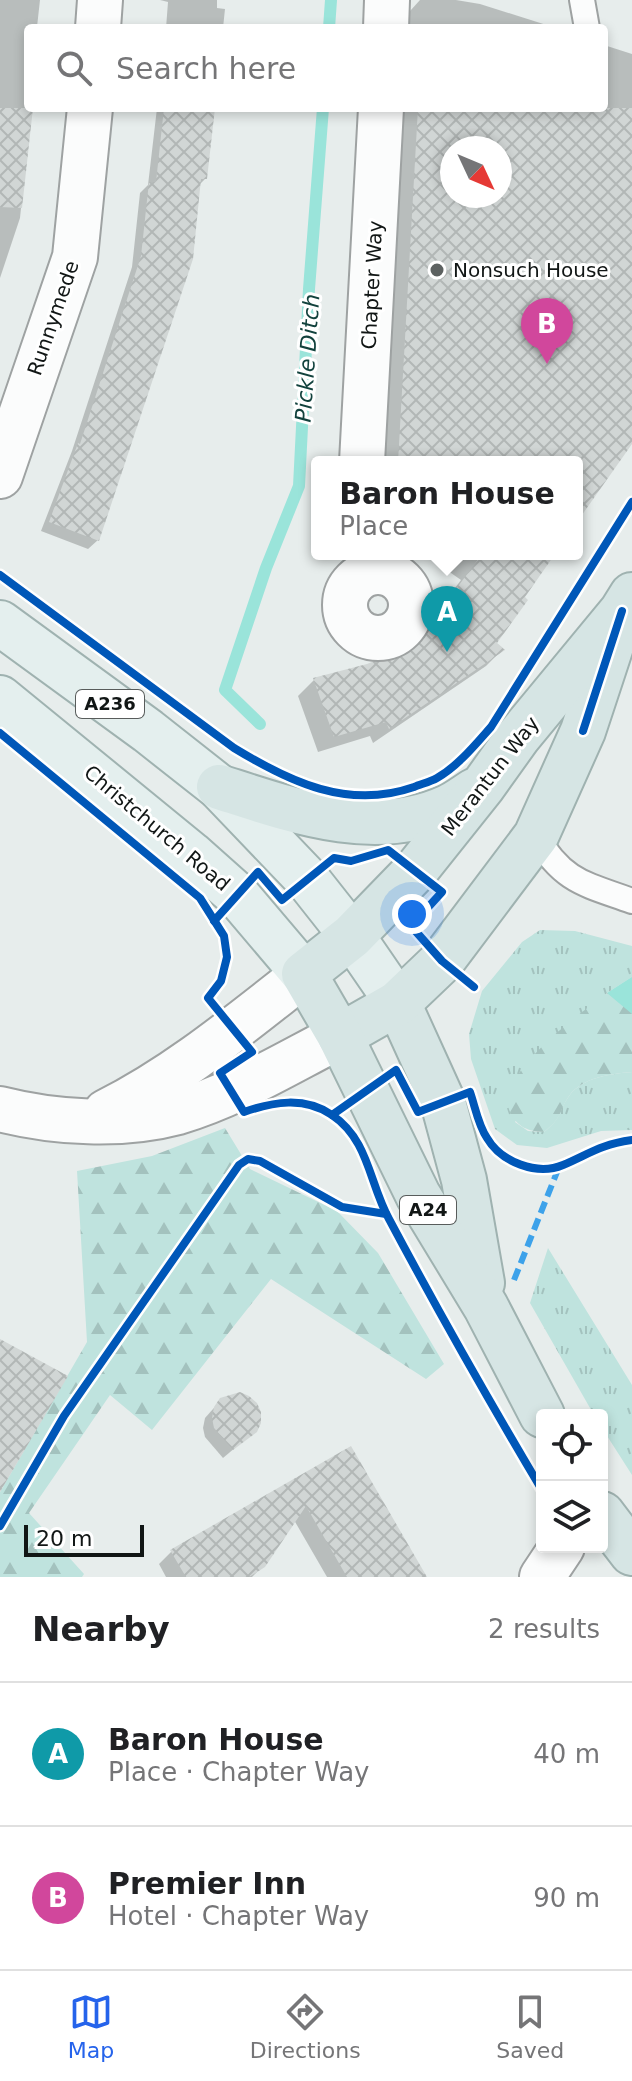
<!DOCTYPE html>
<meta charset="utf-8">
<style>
:root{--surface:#fff;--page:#f6f6f6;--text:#202124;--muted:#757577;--line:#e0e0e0;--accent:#2563eb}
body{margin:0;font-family:"DejaVu Sans",sans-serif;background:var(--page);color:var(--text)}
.controls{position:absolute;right:24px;bottom:24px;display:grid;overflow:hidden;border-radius:8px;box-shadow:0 4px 12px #0003}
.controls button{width:72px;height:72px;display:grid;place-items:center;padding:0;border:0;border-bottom:2px solid var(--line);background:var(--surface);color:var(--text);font:40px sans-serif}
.compass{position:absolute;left:440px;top:136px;width:72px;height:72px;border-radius:50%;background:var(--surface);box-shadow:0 4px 12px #0003;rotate:134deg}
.scale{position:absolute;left:24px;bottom:20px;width:120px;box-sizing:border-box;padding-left:8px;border:4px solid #111615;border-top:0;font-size:22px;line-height:28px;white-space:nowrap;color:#111615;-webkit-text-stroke:6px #fff;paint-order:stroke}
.you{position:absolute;left:412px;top:914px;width:28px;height:28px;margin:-20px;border:6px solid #fff;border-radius:50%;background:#1a73e8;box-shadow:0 0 0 12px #1a73e833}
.badge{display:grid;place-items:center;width:52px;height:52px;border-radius:50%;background:var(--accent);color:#fff;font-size:26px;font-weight:700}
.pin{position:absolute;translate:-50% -66px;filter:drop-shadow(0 2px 4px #0008)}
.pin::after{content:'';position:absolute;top:42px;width:28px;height:24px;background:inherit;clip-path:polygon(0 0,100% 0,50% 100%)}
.popup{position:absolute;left:311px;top:456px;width:272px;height:104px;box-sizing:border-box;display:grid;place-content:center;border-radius:8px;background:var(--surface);filter:drop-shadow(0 2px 6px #0005);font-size:26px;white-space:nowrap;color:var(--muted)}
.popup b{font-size:30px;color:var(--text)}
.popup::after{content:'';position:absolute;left:50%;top:100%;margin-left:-16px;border:16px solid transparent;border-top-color:var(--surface)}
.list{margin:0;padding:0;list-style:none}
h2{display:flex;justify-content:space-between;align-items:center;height:104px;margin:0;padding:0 32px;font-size:34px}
h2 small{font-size:26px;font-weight:400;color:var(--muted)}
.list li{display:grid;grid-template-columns:52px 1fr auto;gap:24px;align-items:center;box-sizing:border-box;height:144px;padding:0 32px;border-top:2px solid var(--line)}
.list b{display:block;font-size:30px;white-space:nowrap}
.list p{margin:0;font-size:26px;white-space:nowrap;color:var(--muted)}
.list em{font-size:26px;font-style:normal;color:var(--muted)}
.icon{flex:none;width:44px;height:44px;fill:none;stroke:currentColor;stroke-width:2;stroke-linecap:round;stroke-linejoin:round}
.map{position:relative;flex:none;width:632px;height:1577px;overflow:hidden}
.search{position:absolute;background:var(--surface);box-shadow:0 4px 12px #0003;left:24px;right:24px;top:24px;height:88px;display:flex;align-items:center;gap:20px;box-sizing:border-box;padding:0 28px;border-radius:8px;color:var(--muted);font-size:30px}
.sheet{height:392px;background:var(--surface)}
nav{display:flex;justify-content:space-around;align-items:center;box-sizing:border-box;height:112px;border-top:2px solid var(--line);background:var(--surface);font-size:22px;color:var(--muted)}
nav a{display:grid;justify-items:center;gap:4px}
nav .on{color:var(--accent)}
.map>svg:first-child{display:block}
.grass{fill:url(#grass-tufts)}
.forest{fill:url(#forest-firs)}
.water{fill:#9ae4da}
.shadow{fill:#0003;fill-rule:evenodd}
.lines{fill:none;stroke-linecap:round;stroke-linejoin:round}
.stream{stroke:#9ae4da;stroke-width:12}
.building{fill:url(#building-cross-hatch);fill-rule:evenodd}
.lane-casing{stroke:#9ea2a2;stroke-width:28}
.street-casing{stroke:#9ea2a2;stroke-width:48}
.primary-casing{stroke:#9fb2b0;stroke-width:48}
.highway-casing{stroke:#9fb2b0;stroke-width:48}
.lane{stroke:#fbfcfc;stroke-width:24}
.street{stroke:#fbfcfc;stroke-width:44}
.primary{stroke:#e4efee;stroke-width:44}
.highway{stroke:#d6e5e4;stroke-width:44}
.quiet{stroke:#3da2ea;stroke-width:6;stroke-dasharray:12 6;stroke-linecap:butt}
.cycleway-casing{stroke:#fff;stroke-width:13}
.cycleway{stroke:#0057b8;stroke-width:8}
.poi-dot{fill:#5c6160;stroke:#fff;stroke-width:3}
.labels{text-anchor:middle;stroke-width:6;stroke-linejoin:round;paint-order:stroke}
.shield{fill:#fff;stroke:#585c5b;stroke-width:2}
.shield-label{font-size:18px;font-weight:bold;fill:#111615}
.poi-label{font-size:20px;fill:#111615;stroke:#fff;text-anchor:start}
.street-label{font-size:20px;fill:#111615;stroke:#fff}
.water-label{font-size:22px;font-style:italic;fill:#12423d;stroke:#fff}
</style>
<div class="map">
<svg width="632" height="1577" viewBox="0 0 632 1577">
<defs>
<pattern id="grass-tufts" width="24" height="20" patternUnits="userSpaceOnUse" patternTransform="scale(2)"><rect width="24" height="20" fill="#bfe3de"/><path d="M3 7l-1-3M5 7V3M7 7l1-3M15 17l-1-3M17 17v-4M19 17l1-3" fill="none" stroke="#a3c2be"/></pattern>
<pattern id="forest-firs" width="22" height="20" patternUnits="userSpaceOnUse" patternTransform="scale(2)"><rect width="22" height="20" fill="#bfe3de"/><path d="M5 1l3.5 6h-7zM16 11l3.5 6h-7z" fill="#a3c2be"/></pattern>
<pattern id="building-cross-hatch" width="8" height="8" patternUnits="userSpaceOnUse" patternTransform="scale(2)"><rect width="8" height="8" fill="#d1d6d5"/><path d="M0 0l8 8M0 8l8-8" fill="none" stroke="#b2b7b6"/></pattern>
</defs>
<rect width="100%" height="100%" fill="#e7edec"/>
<!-- grass -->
<g class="grass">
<path d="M540,930L575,931L632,946V977L607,993L515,1122L528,1131L544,1132C562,1118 558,1112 569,1096C583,1077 610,1074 632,1072V1130L601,1131L547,1148L517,1145L495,1129L471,1059L469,1034L482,991L522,942Z"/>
<path d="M548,1248L632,1385V1475L602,1428V1415H594L530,1303Z"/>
</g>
<!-- forest -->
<g class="forest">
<path d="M632,977V1072C610,1074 583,1077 569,1096C558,1113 563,1117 544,1132C528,1131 518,1128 510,1112C491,1072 602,996 632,977Z"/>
<path d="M225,1128L250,1169L337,1211L378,1253L444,1364L426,1379L271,1279L152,1430L110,1395L29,1513L84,1574L82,1577H0V1492L87,1342L77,1171L152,1156Z"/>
</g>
<!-- water -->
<path class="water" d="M632,977V1014L607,993Z"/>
<!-- shadow -->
<g class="shadow">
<path d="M0,0H40L37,27L40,28H28V108H31L20,218L0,278Z"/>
<path d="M160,0H217V8L225,9L223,28H166L168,2Z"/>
<path d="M420,0H456L480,4L556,28H409L410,11Z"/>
<path d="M604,45L632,54V440L577,519V462H383L404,108H604ZM452,148H500V196H452Z"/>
<path d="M157,108H213L205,179L198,186L98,540L88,549L41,531L72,451L132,267L140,193L148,185Z"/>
<path d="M435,554H552L494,644L502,650L486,666L373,743L370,736L318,752L298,696L314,680L367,666L397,654L433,629L428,624L461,580L431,559Z"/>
<path d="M221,1400L255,1431L223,1458L205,1437L203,1428L205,1418Z"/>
<path d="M351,1449L424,1577H327L294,1520L263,1566L252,1577H166L159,1564L172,1551Z"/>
</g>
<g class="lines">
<!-- stream -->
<g class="stream">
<path d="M329,28L331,0"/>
<path d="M260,724L225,690L266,568L299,486L309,289L323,108"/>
</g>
</g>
<!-- building -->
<g class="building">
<path d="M0,108H33L22,208L0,207Z"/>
<path d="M164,108H215L207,179H201L193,259L99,541L49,522L78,443L80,444L141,256L149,182H156Z"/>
<path d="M418,108H632V444L577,522V462H398ZM452,148H500V196H452Z"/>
<path d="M482,554H555L525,597L528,600L497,643L505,650L389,729L386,722L334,737L313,678L367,664L396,652L450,614L442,608Z"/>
<path d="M0,1339L68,1376L0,1492Z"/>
<path d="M240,1392L249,1396L257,1403L261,1412V1423L257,1432L233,1450L214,1428L212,1418L214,1407L220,1398Z"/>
<path d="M351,1446L427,1577H347L306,1506L265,1567L249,1577H186L170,1550Z"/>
</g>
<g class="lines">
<!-- lane casing -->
<g class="lane-casing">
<g id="lane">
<path d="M582,0L587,28"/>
<path d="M536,836C563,882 585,884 632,901"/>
</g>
</g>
<!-- street casing -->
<g class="street-casing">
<g id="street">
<path d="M98,28L100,0"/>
<path d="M386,28L387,0"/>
<path d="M362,462L381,108"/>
<path d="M0,476L75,257L90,108"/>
<circle cx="378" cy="605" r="33"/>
<path d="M0,1109C55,1123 122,1127 178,1112C235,1095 287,1063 340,1036"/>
<path d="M106,1112C178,1076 240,1024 304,974"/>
<path d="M542,1577L562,1547"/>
</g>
</g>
<!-- primary casing -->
<g class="primary-casing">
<g id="primary">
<path d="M0,623L148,731L219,787L307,879L352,936L398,1003"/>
<path d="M0,698L191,854L237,895L304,974"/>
</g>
</g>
<!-- highway casing -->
<g class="highway-casing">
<g id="highway">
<path d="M219,787C291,810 374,841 448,807C457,803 466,796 474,791"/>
<path d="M398,1003L443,1102L464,1180L482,1283"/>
<path d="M340,1036L398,1003L442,961L536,836L583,731L614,637"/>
<path d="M542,1415L486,1307L418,1195L340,1036L304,974L352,936L416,870L483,786L518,737L622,611L632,595"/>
<path d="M602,1514L632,1553"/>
</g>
</g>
<!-- lane -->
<use href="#lane" class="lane"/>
<!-- street -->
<use href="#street" class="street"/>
<!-- primary -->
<use href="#primary" class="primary"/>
<!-- highway -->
<use href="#highway" class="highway"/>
<!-- quiet -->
<path class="quiet" d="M514,1280L559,1167"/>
<!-- cycleway casing -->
<g class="cycleway-casing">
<g id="cycleway">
<path d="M0,575L234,748C290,782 348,810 414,787C421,784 430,782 437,778C458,766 475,745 491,727L632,502"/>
<path d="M583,731L622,611"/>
<path d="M0,733L200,898L224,936L227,957L221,981L208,998L252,1052L220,1073L244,1112C273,1102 304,1096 332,1115C369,1140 369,1183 389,1219C438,1311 489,1401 542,1490"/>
<path d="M214,921L258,872L282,900L334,858L351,861L388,850L442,892L411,926L442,961L474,987"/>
<path d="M332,1115L396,1070L418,1112L470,1092C475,1106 478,1125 487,1138C501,1162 537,1176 563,1165C591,1153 599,1145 632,1140"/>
<path d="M0,1526L64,1416L239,1165L248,1159L260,1161L342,1207L386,1214"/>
</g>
</g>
<!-- cycleway -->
<use href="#cycleway" class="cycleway"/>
</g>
<!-- markers -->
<circle class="poi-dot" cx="437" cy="270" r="8"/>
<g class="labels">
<!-- shield labels -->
<g class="shield">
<rect x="76" y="690" width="68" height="28" rx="6"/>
<rect x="400" y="1196" width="56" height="28" rx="6"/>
</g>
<g class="shield-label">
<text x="110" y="710">A236</text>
<text x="428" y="1216">A24</text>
</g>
<!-- poi labels -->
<g class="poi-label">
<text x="453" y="277">Nonsuch House</text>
</g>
<!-- street labels -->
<g class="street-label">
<text transform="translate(372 285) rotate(-87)" y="7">Chapter Way</text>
<text transform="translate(53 318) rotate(-71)" y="7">Runnymede</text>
<text transform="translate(490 776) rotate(-52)" y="7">Merantun Way</text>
<text transform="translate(157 828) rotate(40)" y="7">Christchurch Road</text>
</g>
<!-- water labels -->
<g class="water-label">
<text transform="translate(307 358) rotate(-86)" y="8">Pickle Ditch</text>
</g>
</g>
</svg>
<div class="controls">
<button><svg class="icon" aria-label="locate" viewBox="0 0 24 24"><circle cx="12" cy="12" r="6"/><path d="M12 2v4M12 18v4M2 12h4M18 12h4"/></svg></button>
<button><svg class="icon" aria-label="layers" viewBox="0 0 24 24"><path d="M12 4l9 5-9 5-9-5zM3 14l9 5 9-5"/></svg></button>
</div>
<svg class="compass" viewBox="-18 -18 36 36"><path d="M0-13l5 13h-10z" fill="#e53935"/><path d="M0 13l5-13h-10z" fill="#757577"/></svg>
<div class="scale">20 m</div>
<div class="you"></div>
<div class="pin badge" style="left:447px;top:652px;background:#0f9aa8">A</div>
<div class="popup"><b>Baron House</b>Place</div>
<div class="pin badge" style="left:547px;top:364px;background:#d1479c">B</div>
<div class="search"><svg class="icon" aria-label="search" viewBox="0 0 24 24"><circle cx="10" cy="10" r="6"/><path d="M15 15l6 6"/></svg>Search here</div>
</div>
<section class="sheet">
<h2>Nearby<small>2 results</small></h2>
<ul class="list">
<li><span class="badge" style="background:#0f9aa8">A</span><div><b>Baron House</b><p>Place · Chapter Way</p></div><em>40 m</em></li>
<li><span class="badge" style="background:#d1479c">B</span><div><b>Premier Inn</b><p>Hotel · Chapter Way</p></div><em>90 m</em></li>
</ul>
</section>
<nav>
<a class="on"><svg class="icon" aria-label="map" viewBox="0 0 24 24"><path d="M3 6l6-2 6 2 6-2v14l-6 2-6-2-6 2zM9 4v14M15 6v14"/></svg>Map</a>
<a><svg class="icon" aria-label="directions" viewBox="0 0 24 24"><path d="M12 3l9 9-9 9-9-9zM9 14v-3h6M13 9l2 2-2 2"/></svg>Directions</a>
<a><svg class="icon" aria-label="saved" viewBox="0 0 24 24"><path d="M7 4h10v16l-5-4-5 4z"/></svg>Saved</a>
</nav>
